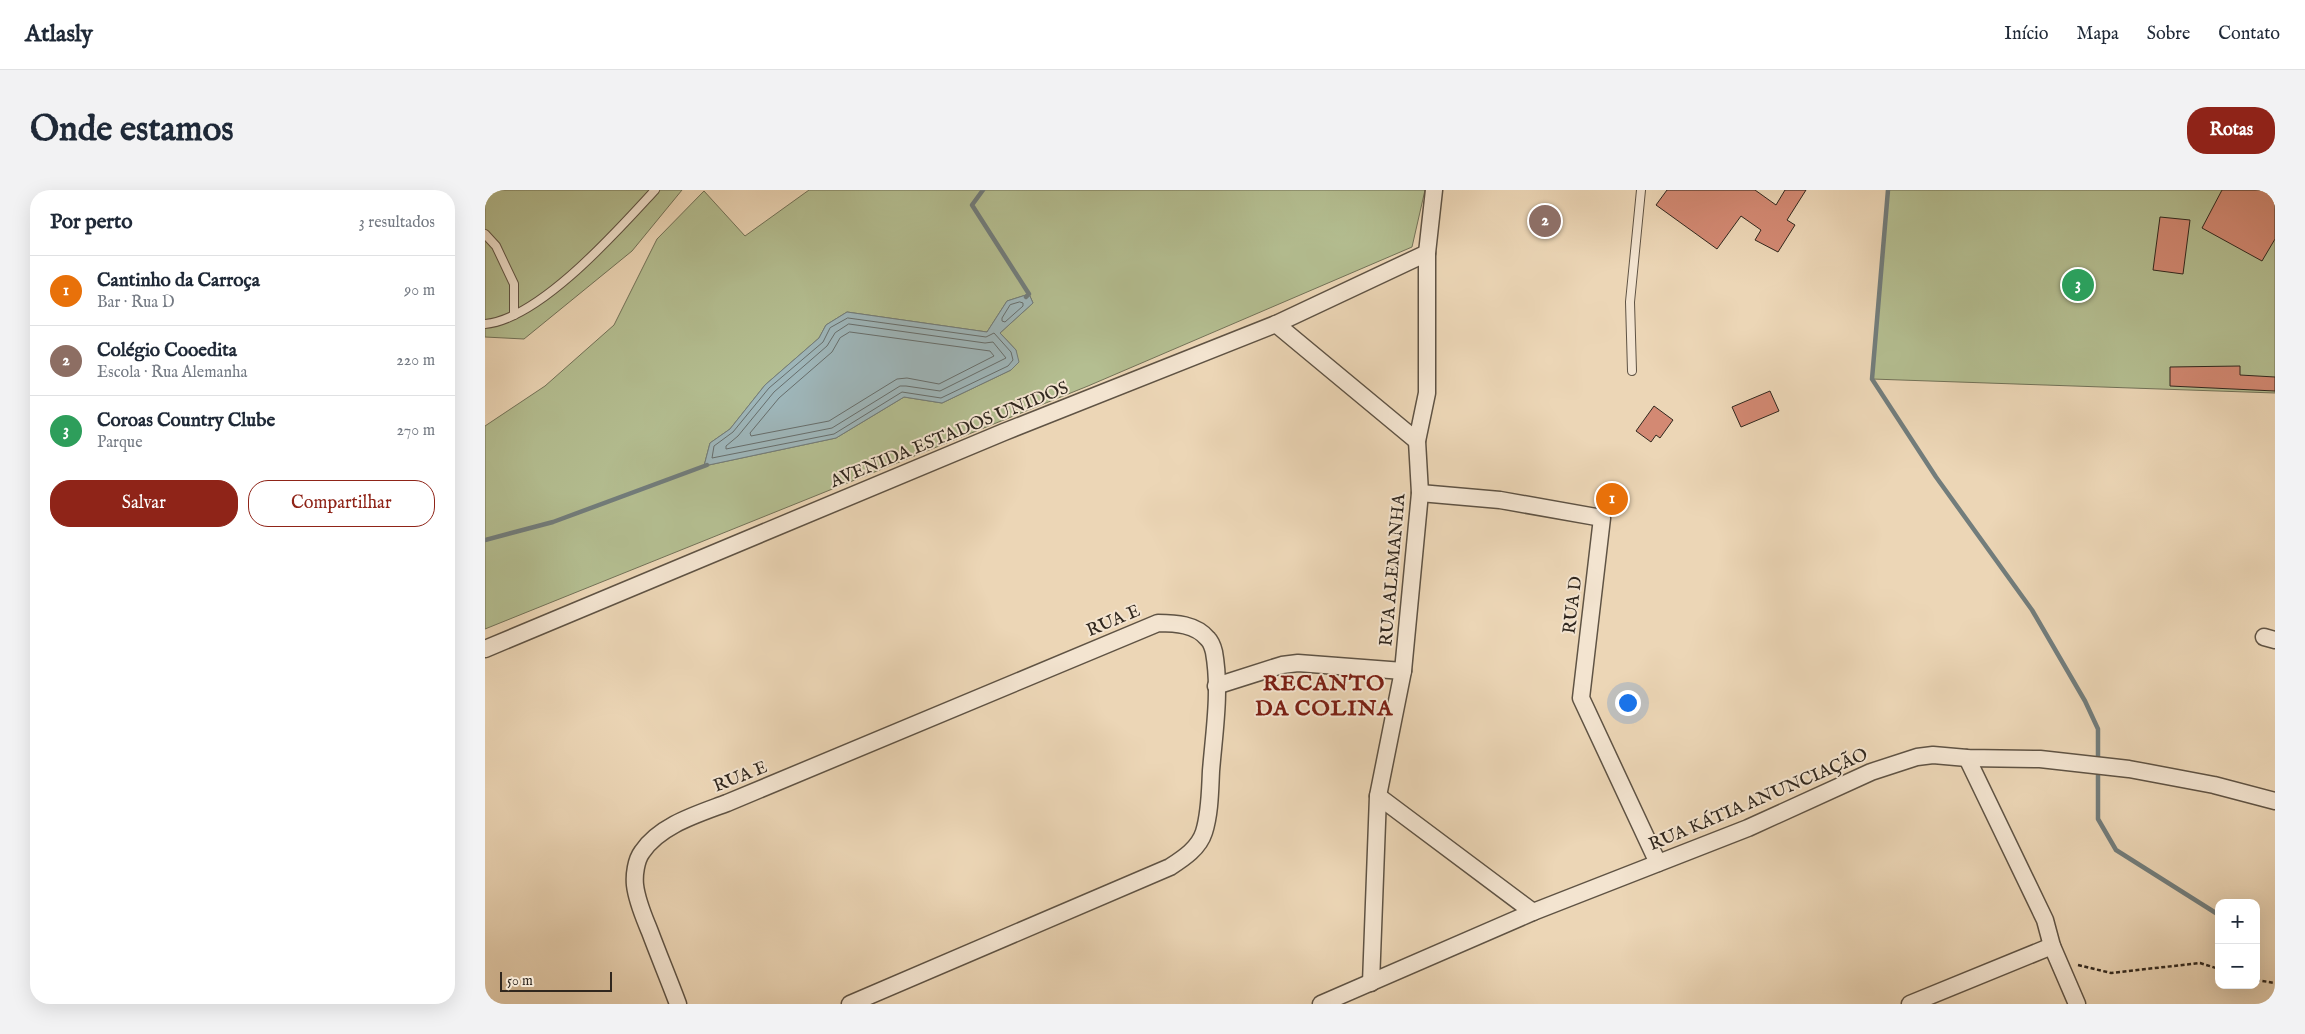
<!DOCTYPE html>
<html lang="pt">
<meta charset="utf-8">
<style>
:root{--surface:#fff;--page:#f2f2f3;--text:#1f2937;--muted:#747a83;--line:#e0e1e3;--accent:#8f2418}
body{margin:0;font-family:"IM FELL English",serif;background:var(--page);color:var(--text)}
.controls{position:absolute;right:15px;bottom:15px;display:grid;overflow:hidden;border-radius:10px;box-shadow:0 5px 20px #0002}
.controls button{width:45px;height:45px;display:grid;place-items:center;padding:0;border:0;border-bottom:1px solid var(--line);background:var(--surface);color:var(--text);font:25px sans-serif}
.scale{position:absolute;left:15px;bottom:12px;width:112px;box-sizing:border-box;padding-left:5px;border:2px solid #30271e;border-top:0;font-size:14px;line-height:18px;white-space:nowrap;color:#30271e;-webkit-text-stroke:4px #f3e4d0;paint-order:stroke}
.you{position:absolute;left:1142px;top:512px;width:18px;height:18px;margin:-12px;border:4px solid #fff;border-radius:50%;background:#1a73e8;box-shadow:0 0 0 8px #1a73e833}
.badge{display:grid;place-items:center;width:32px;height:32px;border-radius:50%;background:var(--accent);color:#fff;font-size:16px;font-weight:700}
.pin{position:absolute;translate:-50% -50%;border:2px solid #fff;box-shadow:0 1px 5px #0006}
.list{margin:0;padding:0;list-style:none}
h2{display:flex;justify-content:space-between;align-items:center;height:65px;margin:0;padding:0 20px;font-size:21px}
h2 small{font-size:16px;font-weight:400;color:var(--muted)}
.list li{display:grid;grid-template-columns:32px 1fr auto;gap:15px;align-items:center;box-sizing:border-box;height:70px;padding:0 20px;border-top:1px solid var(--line)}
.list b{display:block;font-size:19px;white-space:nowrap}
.list p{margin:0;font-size:16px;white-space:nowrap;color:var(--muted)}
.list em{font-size:16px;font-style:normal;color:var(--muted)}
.actions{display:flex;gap:10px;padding:15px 20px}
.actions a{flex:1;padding:11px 0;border:1px solid var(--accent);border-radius:20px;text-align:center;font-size:18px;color:var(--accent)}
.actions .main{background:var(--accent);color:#fff}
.map{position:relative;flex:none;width:1790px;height:814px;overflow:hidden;border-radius:20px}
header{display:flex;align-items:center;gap:30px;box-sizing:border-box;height:70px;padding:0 25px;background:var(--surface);border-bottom:1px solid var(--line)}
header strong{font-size:24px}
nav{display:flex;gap:28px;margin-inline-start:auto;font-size:18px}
.intro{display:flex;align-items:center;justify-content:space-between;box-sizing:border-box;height:120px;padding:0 30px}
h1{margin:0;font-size:35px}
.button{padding:12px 22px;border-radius:20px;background:var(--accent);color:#fff;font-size:18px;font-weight:700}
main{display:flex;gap:30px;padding:0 30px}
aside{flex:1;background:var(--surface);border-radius:20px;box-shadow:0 5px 20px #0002}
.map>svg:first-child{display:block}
.green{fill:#b4be91;stroke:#727258;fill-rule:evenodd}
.water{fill:#9eb6ba;stroke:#727d7c}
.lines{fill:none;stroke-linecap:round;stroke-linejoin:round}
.shore{stroke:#676e6c;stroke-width:1}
.stream{stroke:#727d7c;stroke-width:4.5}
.building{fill:#d38973;stroke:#30271e}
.lane-casing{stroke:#5f5344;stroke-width:10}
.street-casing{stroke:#5f5344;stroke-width:19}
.path{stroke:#30271e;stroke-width:2.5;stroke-dasharray:4 2.5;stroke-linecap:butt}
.lane{stroke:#f3e4d0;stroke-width:8}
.street{stroke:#f3e4d0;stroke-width:16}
.labels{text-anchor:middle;stroke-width:4;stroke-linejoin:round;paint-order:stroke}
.street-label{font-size:18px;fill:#30271e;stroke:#f3e4d0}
.district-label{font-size:22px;font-weight:bold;letter-spacing:1px;fill:#7a1f14;stroke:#f3e4d0}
</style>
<header>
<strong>Atlasly</strong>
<nav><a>Início</a><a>Mapa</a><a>Sobre</a><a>Contato</a></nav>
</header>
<div class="intro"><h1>Onde estamos</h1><a class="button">Rotas</a></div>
<main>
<aside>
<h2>Por perto<small>3 resultados</small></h2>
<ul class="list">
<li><span class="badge" style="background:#e8710a">1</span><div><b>Cantinho da Carroça</b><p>Bar · Rua D</p></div><em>90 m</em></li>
<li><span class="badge" style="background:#8d6e63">2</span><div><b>Colégio Cooedita</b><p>Escola · Rua Alemanha</p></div><em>220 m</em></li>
<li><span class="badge" style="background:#2e9e5b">3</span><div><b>Coroas Country Clube</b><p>Parque</p></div><em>270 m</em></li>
</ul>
<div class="actions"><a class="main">Salvar</a><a>Compartilhar</a></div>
</aside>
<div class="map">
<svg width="1790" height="814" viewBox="0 0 1790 814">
<rect width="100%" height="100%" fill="#ecd6b6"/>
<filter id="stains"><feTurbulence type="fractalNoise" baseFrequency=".004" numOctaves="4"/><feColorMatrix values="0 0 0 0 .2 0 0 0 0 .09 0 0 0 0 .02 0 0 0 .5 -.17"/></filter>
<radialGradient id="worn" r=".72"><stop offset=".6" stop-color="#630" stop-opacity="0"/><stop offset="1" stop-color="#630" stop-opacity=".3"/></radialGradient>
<!-- green -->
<g class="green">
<path d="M0,0H197L147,61L39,149L0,147Z"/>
<path d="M324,0H940L927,57L603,196L0,439V236L60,196L129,135L172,49L219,1L260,46ZM544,104L548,113L515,143L531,160L526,180L457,213L419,207L351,248L219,276L225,253L245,239L280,195L334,148L341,135L362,122L502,142L522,111Z"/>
<path d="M1403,0H1790V203L1387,189Z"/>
</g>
<!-- water -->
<path class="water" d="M544,104L548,113L515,143L531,160L534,172L526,180L457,213L419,207L351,248L219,276L225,253L245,239L280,195L334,148L341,135L362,122L502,142L522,111Z"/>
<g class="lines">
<!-- shore -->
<g class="shore">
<path d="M535,112L538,113V116L520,132L517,131V128L525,115Z"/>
<path d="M363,128L501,147L509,143L526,162L528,170L523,176L456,208L417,202L349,244L227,268L229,256L248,242L284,198L338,152L345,138Z"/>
<path d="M364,134L500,153L508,152L521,168L455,201L421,196H415L347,238L241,259V256L253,246L289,202L342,156L350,143Z"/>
<path d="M365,142L505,161L509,166L454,194L422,188L412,189L344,231L266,246L265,243L294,208L347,162L355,148Z"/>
</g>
<!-- stream -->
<g class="stream">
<path d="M498,0L487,15L544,104L541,107"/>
<path d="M1403,0L1387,189L1451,287L1547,420L1600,511L1613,539V629L1631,660L1734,725"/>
<path d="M0,350L68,332L222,275"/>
</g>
</g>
<!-- building -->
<g class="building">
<path d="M1182,0H1270L1291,15L1300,0H1321L1302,30L1310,35L1293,62L1270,50L1276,40L1256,26L1232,59L1171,15Z"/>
<path d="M1737,0H1790V49L1777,71L1717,38Z"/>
<path d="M1675,27L1705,30L1698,84L1668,80Z"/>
<path d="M1755,176V185L1790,187V201L1685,196V177Z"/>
<path d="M1285,201L1294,221L1256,237L1247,217Z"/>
<path d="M1169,216L1188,230L1175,248L1171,245L1166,252L1151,241Z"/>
</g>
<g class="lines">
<!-- lane casing -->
<g class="lane-casing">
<g id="lane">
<path d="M0,44L11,56L29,94V125"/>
<path d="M0,134C55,129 133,40 170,0"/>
<path d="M1147,181L1145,112L1156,0"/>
</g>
</g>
<!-- street casing -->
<g class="street-casing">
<g id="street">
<path d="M791,134L932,251"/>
<path d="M935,303L1015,310L1117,328L1096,508L1173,673"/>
<path d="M1779,447L1790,450"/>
<path d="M0,459L519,242L791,134L942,63"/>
<path d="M731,496L797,475L813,473L918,481"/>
<path d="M1482,568L1560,730L1567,756L1592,814"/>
<path d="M893,606L1048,722"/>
<path d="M886,793L893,606L918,481L935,303L932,251L942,203V63L949,0"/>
<path d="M193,814C184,790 174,766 165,742C159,727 152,712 150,695C149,685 151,670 157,662C175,635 213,624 242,613L673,433C690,433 711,434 723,449C726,452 728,458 729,462C736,501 729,543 726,581C725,601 725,623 719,642C714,658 699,668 685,677L365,814"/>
<path d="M836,814L1048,722L1263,638L1386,582L1432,567L1448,565L1482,568L1555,569L1644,579L1729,595L1790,611"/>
<path d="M1425,814L1567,756"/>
</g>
</g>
<!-- path -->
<g class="path">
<path d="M1593,775L1626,783L1715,773L1734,779"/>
<path d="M1771,790L1790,793"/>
</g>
<!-- lane -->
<use href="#lane" class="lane"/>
<!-- street -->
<use href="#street" class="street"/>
</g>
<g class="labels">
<!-- street labels -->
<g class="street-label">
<text transform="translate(464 244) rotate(-22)" y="6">AVENIDA ESTADOS UNIDOS</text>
<text transform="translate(907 380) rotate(-85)" y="6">RUA ALEMANHA</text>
<text transform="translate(1087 415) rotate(-83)" y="6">RUA D</text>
<text transform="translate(628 430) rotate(-23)" y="6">RUA E</text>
<text transform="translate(255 586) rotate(-22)" y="6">RUA E</text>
<text transform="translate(1273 609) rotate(-23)" y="6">RUA KÁTIA ANUNCIAÇÃO</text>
</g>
<!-- district labels -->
<g class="district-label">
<text x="839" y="500">RECANTO<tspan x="839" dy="25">DA COLINA</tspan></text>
</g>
</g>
<rect width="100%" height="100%" filter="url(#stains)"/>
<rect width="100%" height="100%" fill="url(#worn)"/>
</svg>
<div class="controls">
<button>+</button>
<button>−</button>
</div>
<div class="scale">50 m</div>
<div class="you"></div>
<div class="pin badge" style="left:1127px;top:309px;background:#e8710a">1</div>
<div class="pin badge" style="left:1060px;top:31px;background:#8d6e63">2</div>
<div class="pin badge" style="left:1593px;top:95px;background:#2e9e5b">3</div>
</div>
</main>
